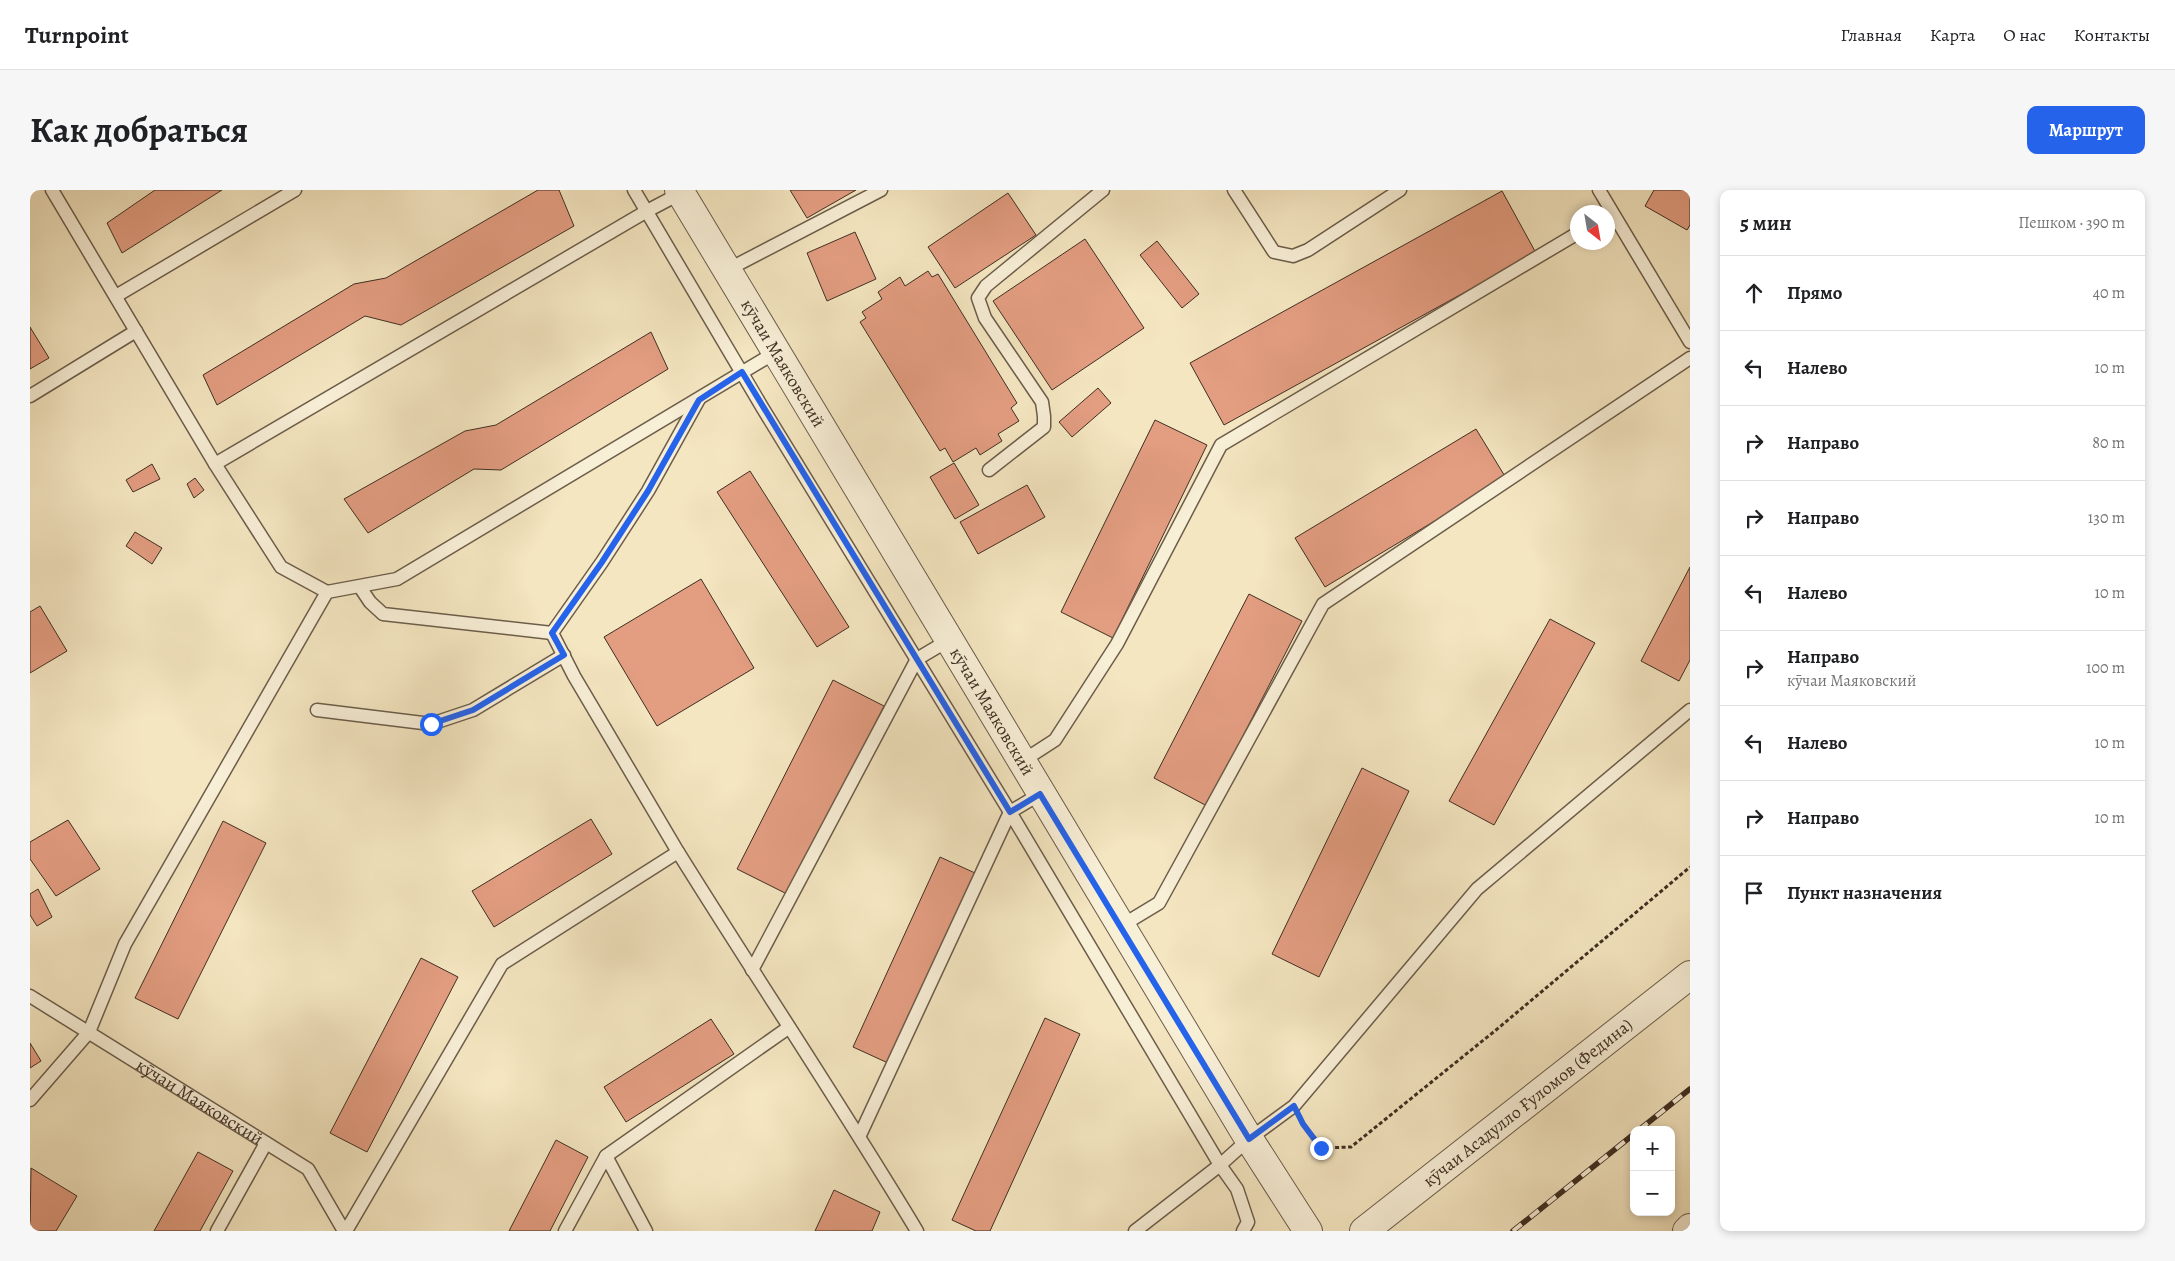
<!DOCTYPE html>
<html lang="ru">
<meta charset="utf-8">
<style>
:root{--surface:#fff;--page:#f6f6f6;--text:#202124;--muted:#757577;--line:#e0e0e0;--accent:#2563eb}
body{margin:0;font-family:Alegreya,serif;background:var(--page);color:var(--text)}
.controls{position:absolute;right:15px;bottom:15px;display:grid;overflow:hidden;border-radius:10px;box-shadow:0 2px 8px #0003}
.controls button{width:45px;height:45px;display:grid;place-items:center;padding:0;border:0;border-bottom:1px solid var(--line);background:var(--surface);color:var(--text);font:25px sans-serif}
.compass{position:absolute;left:1540px;top:15px;width:45px;height:45px;border-radius:50%;background:var(--surface);box-shadow:0 2px 8px #0003;rotate:149deg}
.stop{position:absolute;width:15px;height:15px;margin:-11px;border:4px solid #2563eb;border-radius:50%;background:#fff}
.stop.end{background:#2563eb;border-color:#fff;box-shadow:0 1px 5px #0008}
.list{margin:0;padding:0;list-style:none}
h2{display:flex;justify-content:space-between;align-items:center;height:65px;margin:0;padding:0 20px;font-size:21px}
h2 small{font-size:16px;font-weight:400;color:var(--muted)}
.list li{display:grid;grid-template-columns:32px 1fr auto;gap:15px;align-items:center;box-sizing:border-box;height:75px;padding:0 20px;border-top:1px solid var(--line)}
.list b{display:block;font-size:19px;white-space:nowrap}
.list p{margin:0;font-size:16px;white-space:nowrap;color:var(--muted)}
.list em{font-size:16px;font-style:normal;color:var(--muted)}
.icon{flex:none;width:28px;height:28px;fill:none;stroke:currentColor;stroke-width:2;stroke-linecap:round;stroke-linejoin:round}
.map{position:relative;flex:none;width:1660px;height:1041px;overflow:hidden;border-radius:10px}
header{display:flex;align-items:center;gap:30px;box-sizing:border-box;height:70px;padding:0 25px;background:var(--surface);border-bottom:1px solid var(--line)}
header strong{font-size:24px}
nav{display:flex;gap:28px;margin-inline-start:auto;font-size:18px}
.intro{display:flex;align-items:center;justify-content:space-between;box-sizing:border-box;height:120px;padding:0 30px}
h1{margin:0;font-size:35px}
.button{padding:12px 22px;border-radius:10px;background:var(--accent);color:#fff;font-size:18px;font-weight:700}
main{display:flex;gap:30px;padding:0 30px}
aside{flex:1;background:var(--surface);border-radius:10px;box-shadow:0 2px 8px #0003}
.map>svg:first-child{display:block}
.building{fill:#e39d81;stroke:#3f2f23}
.lines{fill:none;stroke-linecap:round;stroke-linejoin:round}
.service-casing{stroke:#6c5d4a;stroke-width:15}
.tertiary-casing{stroke:#6c5d4a;stroke-width:30}
.path{stroke:#3f2f23;stroke-width:3;stroke-dasharray:4 2.5;stroke-linecap:butt}
.service{stroke:#f8efd7;stroke-width:12}
.tertiary{stroke:#f8efd7;stroke-width:28}
.rail-casing{stroke:#3f2f23;stroke-width:5.5}
.rail{stroke:#f8efd7;stroke-width:4;stroke-dasharray:11;stroke-linecap:butt}
.route{stroke:#2563eb;stroke-width:6}
.labels{text-anchor:middle;stroke-width:4.5;stroke-linejoin:round;paint-order:stroke}
.street-label{font-size:18px;fill:#3f2f23;stroke:#f8efd7}
</style>
<header>
<strong>Turnpoint</strong>
<nav><a>Главная</a><a>Карта</a><a>О нас</a><a>Контакты</a></nav>
</header>
<div class="intro"><h1>Как добраться</h1><a class="button">Маршрут</a></div>
<main>
<div class="map">
<svg width="1660" height="1041" viewBox="0 0 1660 1041">
<rect width="100%" height="100%" fill="#f4e6c1"/>
<filter id="stains"><feTurbulence type="fractalNoise" baseFrequency=".004" numOctaves="4"/><feColorMatrix values="0 0 0 0 .2 0 0 0 0 .09 0 0 0 0 .02 0 0 0 .5 -.17"/></filter>
<radialGradient id="worn" r=".72"><stop offset=".6" stop-color="#630" stop-opacity="0"/><stop offset="1" stop-color="#630" stop-opacity=".3"/></radialGradient>
<!-- building -->
<g class="building">
<path d="M125,0H192L92,63L77,33Z"/>
<path d="M508,0H529L544,36L371,135L335,126L187,215L173,185L324,94L356,88Z"/>
<path d="M760,0H826L777,28Z"/>
<path d="M1624,0H1660V35L1657,40L1615,16Z"/>
<path d="M1472,1L1506,63L1194,235L1160,173Z"/>
<path d="M978,3L1006,45L925,98L898,57Z"/>
<path d="M825,42L846,89L797,111L777,63Z"/>
<path d="M1055,49L1114,138L1022,200L963,111Z"/>
<path d="M1127,51L1169,104L1152,118L1110,65Z"/>
<path d="M898,81L902,87L908,84L987,213L981,218L989,231L968,244L972,251L950,265L946,258L923,272L915,258L910,261L830,132L836,128L832,122L852,109L848,102L870,87L875,96Z"/>
<path d="M0,137L19,168L0,179Z"/>
<path d="M621,142L638,179L471,280L444,279L338,343L314,309L435,241L466,235Z"/>
<path d="M1068,198L1081,213L1042,247L1029,232Z"/>
<path d="M1125,230L1177,255L1083,448L1031,422Z"/>
<path d="M1446,239L1476,288L1295,397L1265,348Z"/>
<path d="M924,273L949,315L925,329L900,287Z"/>
<path d="M122,274L130,289L103,302L96,290Z"/>
<path d="M720,281L819,437L787,457L687,302Z"/>
<path d="M165,288L174,300L164,308L157,294Z"/>
<path d="M997,295L1015,327L948,364L930,332Z"/>
<path d="M105,342L132,358L122,374L96,356Z"/>
<path d="M1660,377V470L1649,491L1611,471Z"/>
<path d="M671,389L724,478L627,536L574,447Z"/>
<path d="M1219,404L1272,431L1177,616L1124,588Z"/>
<path d="M10,416L37,461L0,483V422Z"/>
<path d="M1520,429L1565,453L1464,635L1419,611Z"/>
<path d="M803,490L854,516L759,705L707,679Z"/>
<path d="M1332,578L1379,601L1289,787L1242,764Z"/>
<path d="M561,629L582,664L464,737L442,701Z"/>
<path d="M38,630L70,679L26,706L0,669V652Z"/>
<path d="M193,631L236,653L148,829L105,808Z"/>
<path d="M910,667L945,683L858,873L823,857Z"/>
<path d="M8,699L22,727L7,736L0,725V704Z"/>
<path d="M391,768L428,787L337,962L300,943Z"/>
<path d="M1015,828L1050,844L960,1041H946L922,1030Z"/>
<path d="M681,829L704,864L596,932L574,897Z"/>
<path d="M0,853L11,871L0,878Z"/>
<path d="M526,950L558,967L520,1041H479Z"/>
<path d="M168,962L203,981L170,1041H124Z"/>
<path d="M1,978L47,1006L26,1041H0Z"/>
<path d="M804,1000L850,1022L842,1041H785Z"/>
</g>
<g class="lines">
<!-- service casing -->
<g class="service-casing">
<g id="service">
<path d="M22,0L185,274L251,377L297,402L367,389L746,162"/>
<path d="M604,0L732,217L980,622L1190,975L1207,999L1218,1032L1213,1041"/>
<path d="M1204,0L1244,62L1263,66L1278,60L1370,0"/>
<path d="M1569,0L1660,152"/>
<path d="M697,80L851,0"/>
<path d="M86,106L265,0"/>
<path d="M0,206L106,141"/>
<path d="M185,274L617,21L651,3"/>
<path d="M959,280L1014,237V226L1012,212L955,128L948,108L956,96L1073,0"/>
<path d="M330,397L340,412L353,424L522,443"/>
<path d="M287,520L401,534L443,520L534,465"/>
<path d="M991,572L1025,550L1087,454L1191,255L1548,43"/>
<path d="M648,662C727,789 810,913 887,1041"/>
<path d="M1091,736L1129,713L1293,414L1660,168"/>
<path d="M722,780L887,469L919,450"/>
<path id="s1" d="M0,806L278,979L314,1041"/>
<path d="M0,910L59,842L95,754L297,402"/>
<path d="M830,945L980,622L1010,604"/>
<path d="M576,966L616,1041"/>
<path d="M187,1041L236,953"/>
<path d="M316,1041L472,774L648,662L544,486L522,443L572,372L618,301L669,209"/>
<path d="M535,1041L576,966L758,838"/>
<path d="M1105,1041L1190,975L1219,949L1264,916L1447,699L1660,520"/>
</g>
</g>
<!-- tertiary casing -->
<g class="tertiary-casing">
<g id="tertiary">
<path id="s2" d="M649,0L1219,949L1278,1041"/>
<path id="s3" d="M1334,1041L1660,785"/>
<path d="M1657,1041L1660,1038"/>
</g>
</g>
<!-- path -->
<path class="path" d="M1272,933L1291,958L1321,957L1466,840L1660,677"/>
<!-- service -->
<use href="#service" class="service"/>
<!-- tertiary -->
<use href="#tertiary" class="tertiary"/>
<!-- rail casing -->
<g class="rail-casing">
<g id="rail">
<path d="M1609,940L1660,899"/>
<path d="M1483,1041L1604,944"/>
</g>
</g>
<!-- rail -->
<use href="#rail" class="rail"/>
</g>
<g class="lines">
<!-- route -->
<path class="route" d="M401,534L443,520L534,465L522,443L572,372L618,301L669,210L712,182L980,622L1010,604L1219,949L1264,916L1273,934L1291,958"/>
</g>
<g class="labels">
<!-- street labels -->
<g class="street-label">
<text dy="6" stroke="none"><textPath href="#s2" startOffset="202">кӯчаи Маяковский</textPath></text>
<text dy="6" stroke="none"><textPath href="#s2" startOffset="608">кӯчаи Маяковский</textPath></text>
<text dy="6" stroke="none"><textPath href="#s1" startOffset="200">кӯчаи Маяковский</textPath></text>
<text dy="6" stroke="none"><textPath href="#s3" startOffset="208">кӯчаи Асадулло Ғуломов (Федина)</textPath></text>
</g>
</g>
<rect width="100%" height="100%" filter="url(#stains)"/>
<rect width="100%" height="100%" fill="url(#worn)"/>
</svg>
<div class="controls">
<button>+</button>
<button>−</button>
</div>
<svg class="compass" viewBox="-18 -18 36 36"><path d="M0-13l5 13h-10z" fill="#e53935"/><path d="M0 13l5-13h-10z" fill="#757577"/></svg>
<div class="stop" style="left:401px;top:534px"></div>
<div class="stop end" style="left:1291px;top:958px"></div>
</div>
<aside>
<h2>5 мин<small>Пешком · 390 m</small></h2>
<ul class="list">
<li><svg class="icon" aria-label="ahead" viewBox="0 0 24 24"><path d="M12 20V5M6 11l6-6 6 6"/></svg><div><b>Прямо</b></div><em>40 m</em></li>
<li><svg class="icon" aria-label="left" viewBox="0 0 24 24"><path d="M17 20v-9H6M10 6l-5 5 5 5"/></svg><div><b>Налево</b></div><em>10 m</em></li>
<li><svg class="icon" aria-label="right" viewBox="0 0 24 24"><path d="M7 20v-9h11M14 6l5 5-5 5"/></svg><div><b>Направо</b></div><em>80 m</em></li>
<li><svg class="icon" aria-label="right" viewBox="0 0 24 24"><path d="M7 20v-9h11M14 6l5 5-5 5"/></svg><div><b>Направо</b></div><em>130 m</em></li>
<li><svg class="icon" aria-label="left" viewBox="0 0 24 24"><path d="M17 20v-9H6M10 6l-5 5 5 5"/></svg><div><b>Налево</b></div><em>10 m</em></li>
<li><svg class="icon" aria-label="right" viewBox="0 0 24 24"><path d="M7 20v-9h11M14 6l5 5-5 5"/></svg><div><b>Направо</b><p>кӯчаи Маяковский</p></div><em>100 m</em></li>
<li><svg class="icon" aria-label="left" viewBox="0 0 24 24"><path d="M17 20v-9H6M10 6l-5 5 5 5"/></svg><div><b>Налево</b></div><em>10 m</em></li>
<li><svg class="icon" aria-label="right" viewBox="0 0 24 24"><path d="M7 20v-9h11M14 6l5 5-5 5"/></svg><div><b>Направо</b></div><em>10 m</em></li>
<li><svg class="icon" aria-label="arrive" viewBox="0 0 24 24"><path d="M6 21V4h12l-3 4 3 4H6"/></svg><div><b>Пункт назначения</b></div></li>
</ul>
</aside>
</main>
